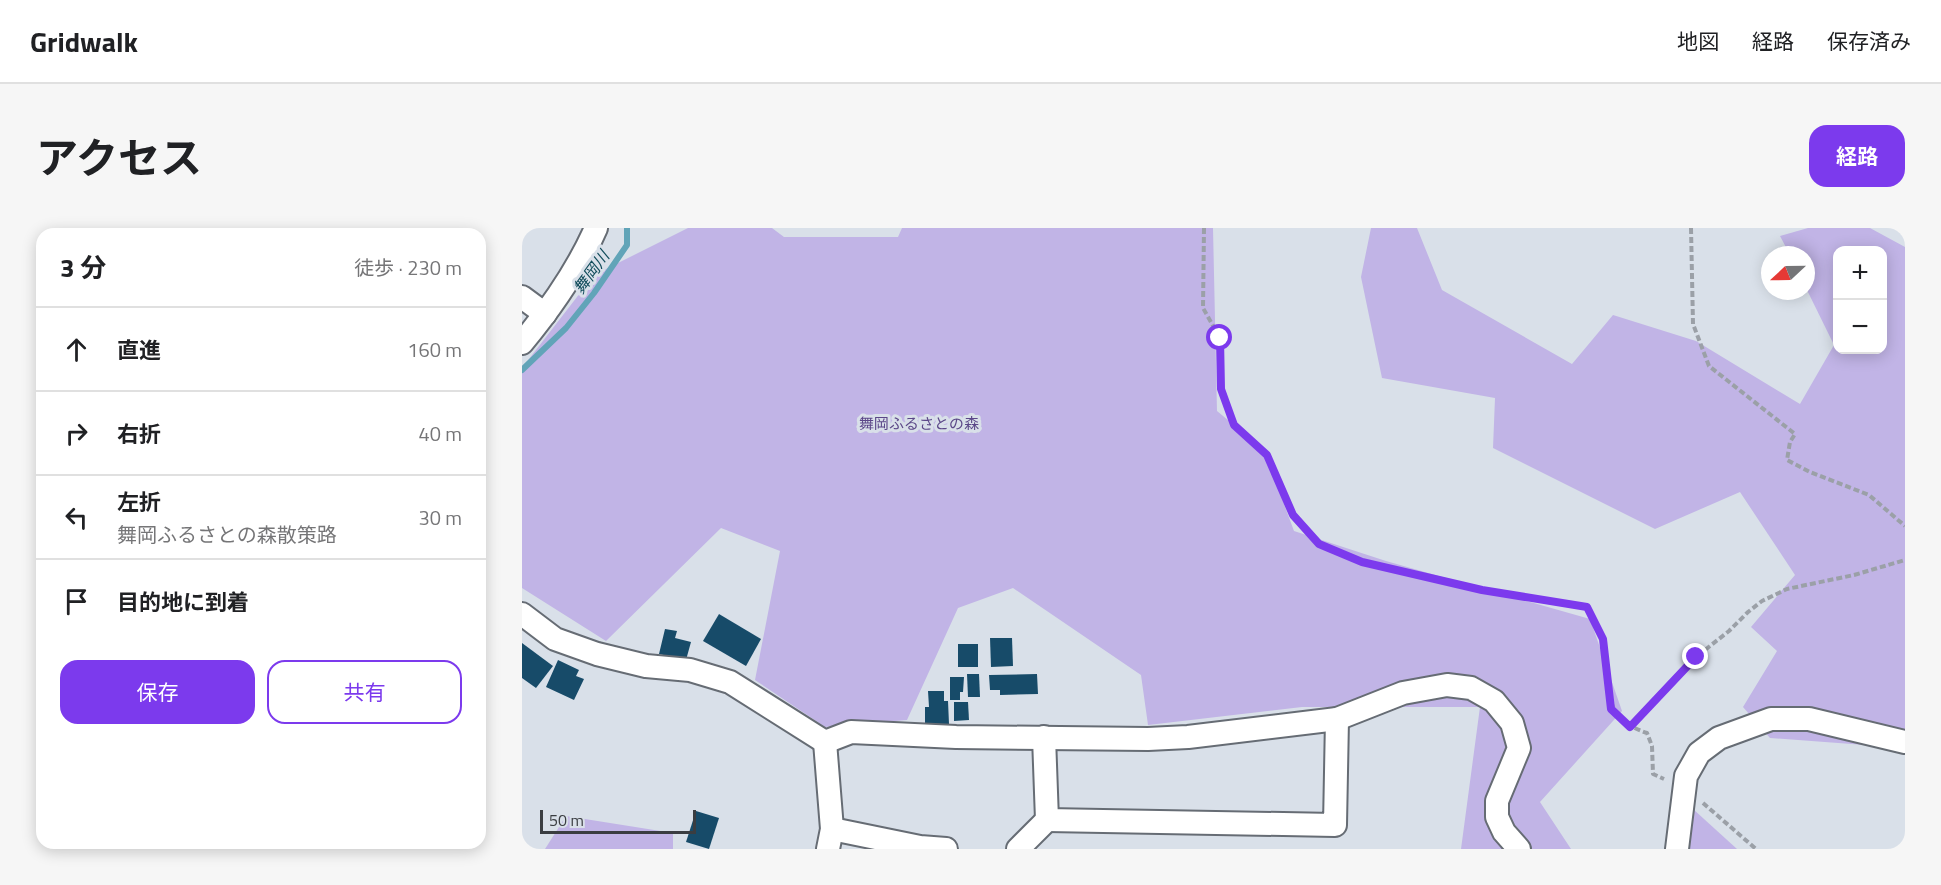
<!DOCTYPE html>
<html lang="ja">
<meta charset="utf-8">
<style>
:root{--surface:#fff;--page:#f6f6f6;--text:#202124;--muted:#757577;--line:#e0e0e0;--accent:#7c3aed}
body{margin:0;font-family:"Titillium Web","Noto Sans JP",sans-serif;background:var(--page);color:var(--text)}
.controls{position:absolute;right:18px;top:18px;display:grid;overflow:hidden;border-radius:12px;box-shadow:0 3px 15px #0003}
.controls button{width:54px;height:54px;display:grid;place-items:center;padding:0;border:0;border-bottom:2px solid var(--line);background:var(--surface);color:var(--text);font:30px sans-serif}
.compass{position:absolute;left:1239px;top:18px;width:54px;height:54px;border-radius:50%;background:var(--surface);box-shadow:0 3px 15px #0003;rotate:248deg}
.scale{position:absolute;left:18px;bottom:15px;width:156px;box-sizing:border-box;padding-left:6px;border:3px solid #3a3d41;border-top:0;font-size:16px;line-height:21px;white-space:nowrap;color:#3a3d41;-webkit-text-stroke:4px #d9e0e9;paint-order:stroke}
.stop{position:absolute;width:18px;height:18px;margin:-14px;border:4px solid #7c3aed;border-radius:50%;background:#fff}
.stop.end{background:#7c3aed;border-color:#fff;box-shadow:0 2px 6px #0008}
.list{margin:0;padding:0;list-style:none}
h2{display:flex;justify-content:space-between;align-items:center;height:78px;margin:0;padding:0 24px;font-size:26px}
h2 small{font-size:20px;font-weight:400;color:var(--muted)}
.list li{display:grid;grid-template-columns:39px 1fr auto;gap:18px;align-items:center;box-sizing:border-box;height:84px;padding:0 24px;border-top:2px solid var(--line)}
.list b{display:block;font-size:22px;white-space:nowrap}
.list p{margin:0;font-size:20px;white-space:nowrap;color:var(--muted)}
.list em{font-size:20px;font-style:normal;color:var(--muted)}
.actions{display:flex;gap:12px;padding:18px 24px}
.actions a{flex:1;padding:14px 0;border:2px solid var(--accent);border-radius:18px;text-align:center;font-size:21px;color:var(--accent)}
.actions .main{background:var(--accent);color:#fff}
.icon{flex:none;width:33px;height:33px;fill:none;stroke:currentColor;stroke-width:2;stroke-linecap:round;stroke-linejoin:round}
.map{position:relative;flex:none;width:1383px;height:621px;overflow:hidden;border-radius:18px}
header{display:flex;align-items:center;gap:36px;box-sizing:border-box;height:84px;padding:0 30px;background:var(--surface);border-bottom:2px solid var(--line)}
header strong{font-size:28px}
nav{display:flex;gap:33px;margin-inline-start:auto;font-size:21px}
.intro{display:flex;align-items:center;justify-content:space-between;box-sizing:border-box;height:144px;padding:0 36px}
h1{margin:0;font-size:42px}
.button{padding:15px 27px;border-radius:18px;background:var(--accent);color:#fff;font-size:21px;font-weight:700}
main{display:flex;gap:36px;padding:0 36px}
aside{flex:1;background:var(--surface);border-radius:18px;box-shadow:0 3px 15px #0003}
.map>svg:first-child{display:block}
.green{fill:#c1b4e6;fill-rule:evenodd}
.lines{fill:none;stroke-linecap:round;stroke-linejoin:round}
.stream{stroke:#61a4b8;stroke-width:6}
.building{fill:#174b69}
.minor-casing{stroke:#666c74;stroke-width:26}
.path{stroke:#9ba0a7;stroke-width:4;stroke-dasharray:6 3;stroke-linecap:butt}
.minor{stroke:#fff;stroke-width:22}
.route{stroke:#7c3aed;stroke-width:8}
.labels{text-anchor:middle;stroke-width:6;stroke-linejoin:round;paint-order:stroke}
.park-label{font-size:15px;fill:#5b4788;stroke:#d9e0e9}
.water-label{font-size:16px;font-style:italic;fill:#114c5b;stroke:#d9e0e9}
</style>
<header>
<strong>Gridwalk</strong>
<nav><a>地図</a><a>経路</a><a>保存済み</a></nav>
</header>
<div class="intro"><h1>アクセス</h1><a class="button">経路</a></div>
<main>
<aside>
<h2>3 分<small>徒歩 · 230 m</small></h2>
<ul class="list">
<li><svg class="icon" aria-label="ahead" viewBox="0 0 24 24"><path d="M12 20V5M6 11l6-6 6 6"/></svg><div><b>直進</b></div><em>160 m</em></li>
<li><svg class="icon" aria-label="right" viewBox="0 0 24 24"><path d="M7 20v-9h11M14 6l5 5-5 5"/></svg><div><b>右折</b></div><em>40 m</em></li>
<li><svg class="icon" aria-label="left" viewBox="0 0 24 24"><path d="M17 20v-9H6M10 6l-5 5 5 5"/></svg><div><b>左折</b><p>舞岡ふるさとの森散策路</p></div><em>30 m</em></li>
<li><svg class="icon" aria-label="arrive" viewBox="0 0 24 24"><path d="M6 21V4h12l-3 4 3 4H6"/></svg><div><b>目的地に到着</b></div></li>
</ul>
<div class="actions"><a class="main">保存</a><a>共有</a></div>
</aside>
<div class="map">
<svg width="1383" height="621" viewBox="0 0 1383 621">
<rect width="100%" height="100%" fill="#d9e0e9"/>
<!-- green -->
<g class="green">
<path d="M166,0H250L262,9H376L380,0H691L695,183L742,222L772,303L864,333L1068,391L1100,483L1018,574L1049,621H939L958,479H780L626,497L619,447L491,360L436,380L385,492L303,499L233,452L258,323L199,300L84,413L0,360V140L72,47Z"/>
<path d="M849,0H895L920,62L1050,136L1091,87L1174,113L1278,176L1312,117L1284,60V27H1268L1258,8L1286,0H1348L1383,19V520L1248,510L1221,479L1255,423L1229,399L1273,347L1218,264L1133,301L971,220L973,170L860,150L839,49ZM1316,22H1360V122H1316Z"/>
<path d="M1171,581L1215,621H1165Z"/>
<path d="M44,588L151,605V621H23Z"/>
</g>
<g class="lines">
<!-- stream -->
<path class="stream" d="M0,142L44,100L72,65L105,17V0"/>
</g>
<!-- building -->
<g class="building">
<path d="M197,386L239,411L224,438L181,413Z"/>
<path d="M143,401L155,403L153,410L169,414L164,432L137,426Z"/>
<path d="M468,410H490L491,438L469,439Z"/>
<path d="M0,415L31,438L14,460L0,450Z"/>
<rect x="436" y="416" width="20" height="23"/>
<path d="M36,432L57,442L54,448L62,451L52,472L24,459Z"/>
<path d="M445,446H457L458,469H446Z"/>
<path d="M515,446L516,466L478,467V462H468L467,447Z"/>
<path d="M428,449H442L441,464H438V472H428Z"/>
<path d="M406,463H422V473H426L427,496H403V479H407Z"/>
<path d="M432,474H446L447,492L432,493Z"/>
<path d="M174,583L197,590L187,621L164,614Z"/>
</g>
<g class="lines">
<!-- minor casing -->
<g class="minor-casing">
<g id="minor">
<path d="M0,69L23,86"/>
<path d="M0,115C29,80 56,41 74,0"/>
<path d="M0,386L33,411L75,426L124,438L168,442L208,454L303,514L329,504L434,509L626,511L666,509L815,491L881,465L925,457L949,460L972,473L990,495L997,520L975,573V589L982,604L997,621"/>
<path d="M522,509L525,592L813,597L815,491"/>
<path d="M303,514L310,601L306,621"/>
<path d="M310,601L398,619L424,621"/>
<path d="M496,621L525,592"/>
<path d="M1155,621L1164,548L1177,525L1197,510L1249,491H1287L1383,514"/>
</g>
</g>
<!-- path -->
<g class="path">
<path d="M682,0L681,80L698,110L699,161L712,197L745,227L771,287L797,316L840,334L960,362L1066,379C1071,390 1079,402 1081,413C1091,455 1074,488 1125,505L1130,518L1131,546L1142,551"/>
<path d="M1169,0L1171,96L1187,138L1273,206L1268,214L1265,232L1288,244L1347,267L1383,298"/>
<path d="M1108,499L1174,429L1207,403L1226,384L1240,373L1265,361L1332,347L1383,332"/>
<path d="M1181,575L1234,621"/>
</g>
<!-- minor -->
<use href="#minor" class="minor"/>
</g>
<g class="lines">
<!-- route -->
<path class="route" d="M698,110L699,161L712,197L745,227L771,287L797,316L840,334L960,362L1065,379L1081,411L1089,481L1108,499L1174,429"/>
</g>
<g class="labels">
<!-- park labels -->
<g class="park-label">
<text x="397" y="201">舞岡ふるさとの森</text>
</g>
<!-- water labels -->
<g class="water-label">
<text transform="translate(69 44) rotate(-54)" y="6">舞岡川</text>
</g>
</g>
</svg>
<div class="controls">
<button>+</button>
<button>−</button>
</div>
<svg class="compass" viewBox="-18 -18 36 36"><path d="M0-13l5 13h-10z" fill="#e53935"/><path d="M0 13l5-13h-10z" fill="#757577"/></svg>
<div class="scale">50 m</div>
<div class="stop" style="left:698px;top:110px"></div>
<div class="stop end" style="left:1174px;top:429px"></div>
</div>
</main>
